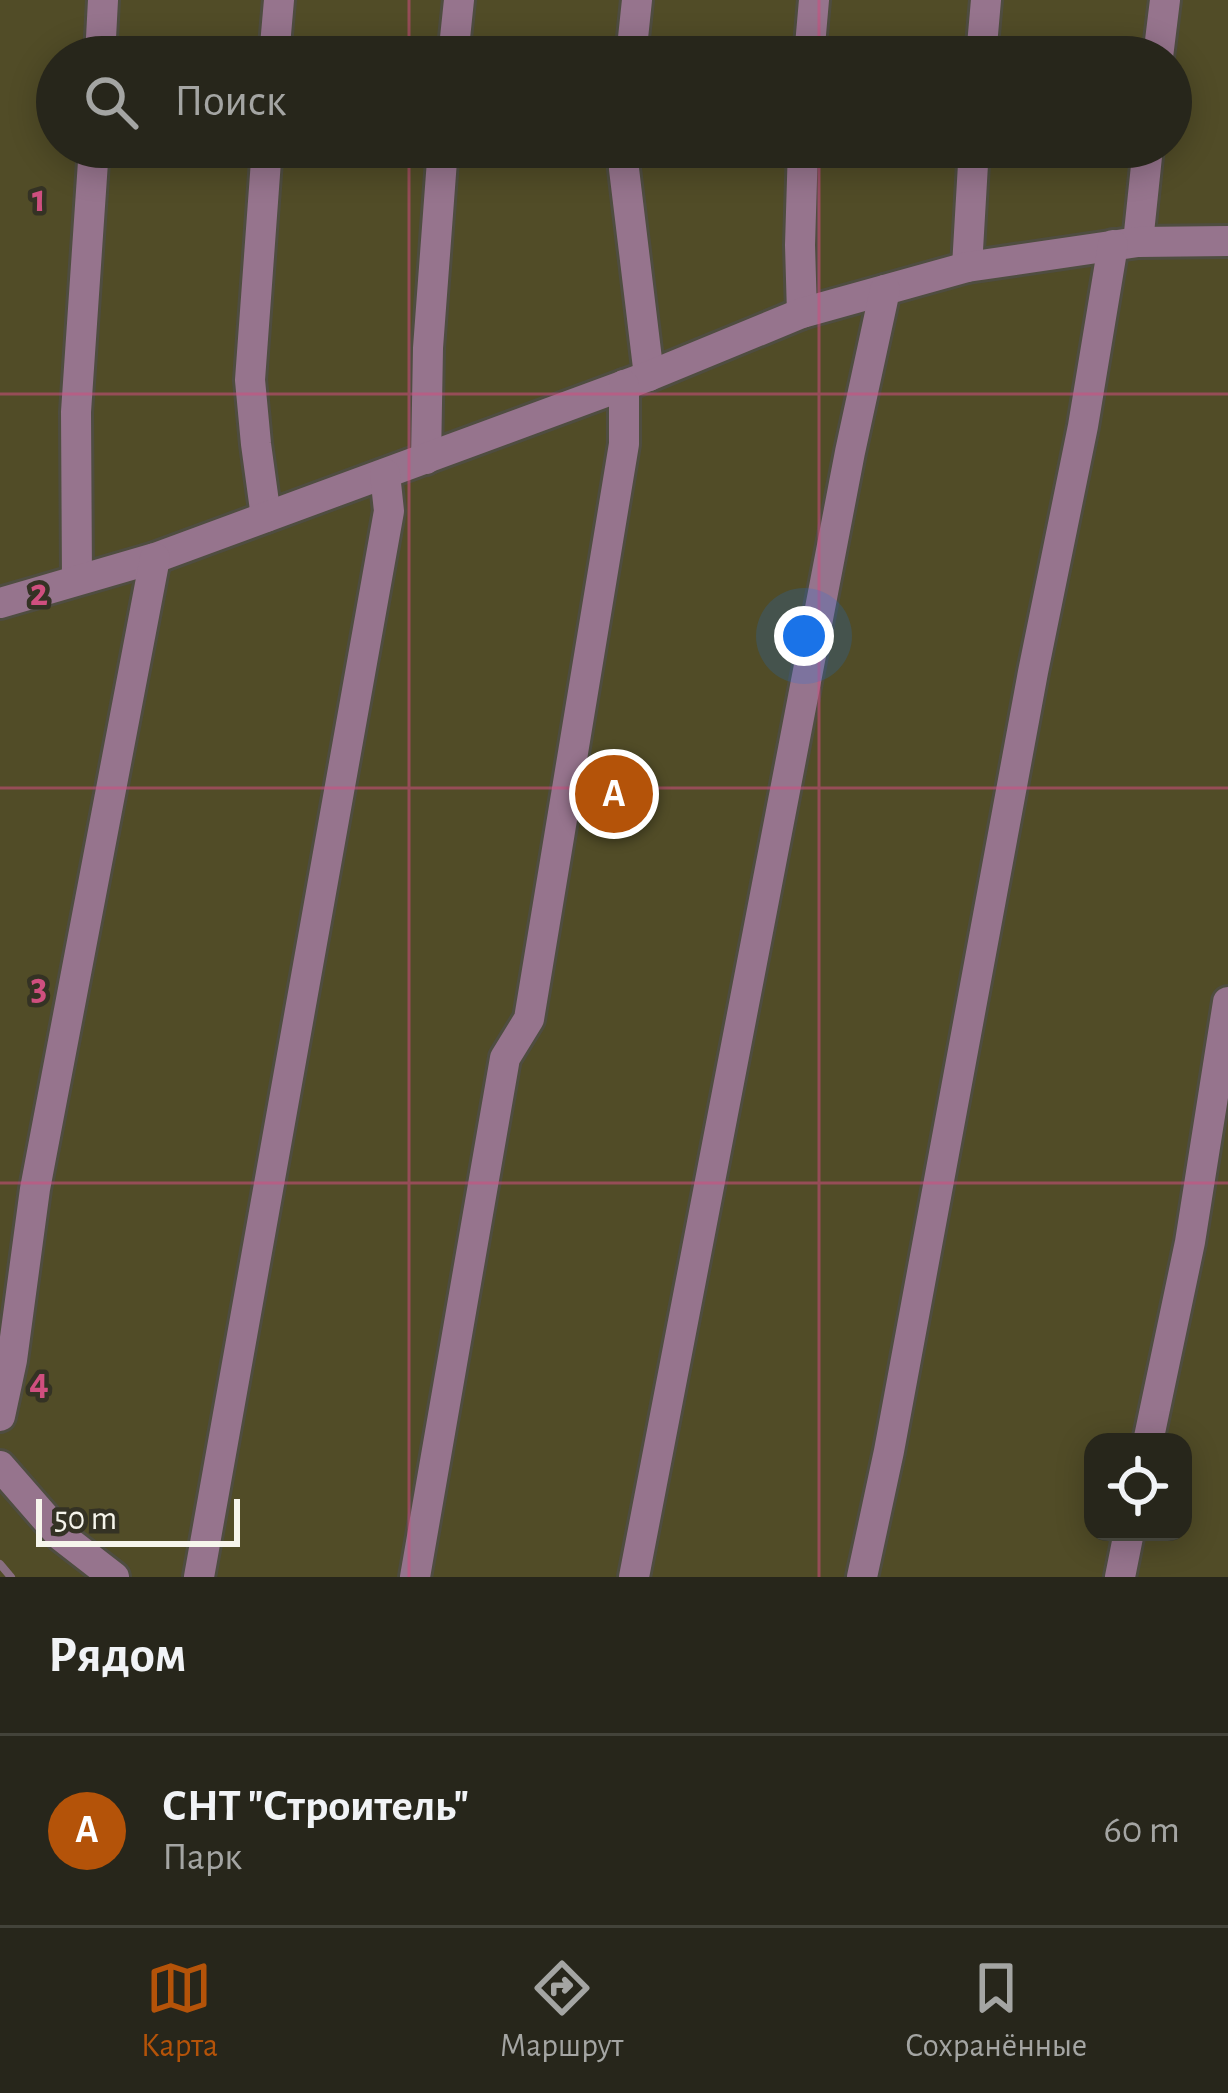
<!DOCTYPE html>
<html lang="ru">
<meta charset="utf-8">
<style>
:root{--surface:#27261b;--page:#333228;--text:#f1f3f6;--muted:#a4a5a3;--line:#43433a;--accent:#b45309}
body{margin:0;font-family:"Alegreya Sans",sans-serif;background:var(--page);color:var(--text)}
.controls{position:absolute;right:36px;bottom:36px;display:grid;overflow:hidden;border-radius:24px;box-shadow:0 6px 30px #0003}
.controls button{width:108px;height:108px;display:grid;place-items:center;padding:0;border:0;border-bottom:3px solid var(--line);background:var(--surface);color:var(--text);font:60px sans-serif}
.scale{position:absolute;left:36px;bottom:30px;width:204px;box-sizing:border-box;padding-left:12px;border:6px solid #f6f5ec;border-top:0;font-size:33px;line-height:42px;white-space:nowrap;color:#f6f5ec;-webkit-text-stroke:9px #343224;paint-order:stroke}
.you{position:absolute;left:804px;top:636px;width:42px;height:42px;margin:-30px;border:9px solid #fff;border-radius:50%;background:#1a73e8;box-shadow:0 0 0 18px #1a73e833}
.badge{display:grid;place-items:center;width:78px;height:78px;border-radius:50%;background:var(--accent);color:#fff;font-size:39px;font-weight:700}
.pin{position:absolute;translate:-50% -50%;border:6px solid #fff;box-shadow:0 3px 12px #0006}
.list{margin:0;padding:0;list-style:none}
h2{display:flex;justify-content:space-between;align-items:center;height:156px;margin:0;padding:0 48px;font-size:51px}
h2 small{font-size:39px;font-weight:400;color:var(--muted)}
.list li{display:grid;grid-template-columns:78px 1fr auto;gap:36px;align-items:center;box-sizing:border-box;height:192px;padding:0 48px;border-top:3px solid var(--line)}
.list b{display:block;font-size:45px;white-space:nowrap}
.list p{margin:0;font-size:39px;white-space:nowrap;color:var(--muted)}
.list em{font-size:39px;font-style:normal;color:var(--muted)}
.icon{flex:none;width:66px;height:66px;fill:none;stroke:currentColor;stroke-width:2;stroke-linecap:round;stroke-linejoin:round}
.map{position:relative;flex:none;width:1228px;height:1577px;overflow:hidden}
.search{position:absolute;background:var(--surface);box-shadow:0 6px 30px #0003;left:36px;right:36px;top:36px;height:132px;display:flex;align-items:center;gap:30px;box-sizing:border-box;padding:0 42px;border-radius:66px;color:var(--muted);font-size:45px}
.sheet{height:348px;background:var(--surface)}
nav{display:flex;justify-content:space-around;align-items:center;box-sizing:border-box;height:168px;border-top:3px solid var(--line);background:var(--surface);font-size:33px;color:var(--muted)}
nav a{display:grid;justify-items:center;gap:6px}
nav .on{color:var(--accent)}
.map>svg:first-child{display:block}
.green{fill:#514c27;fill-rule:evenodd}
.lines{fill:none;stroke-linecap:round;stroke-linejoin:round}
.stream{stroke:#896f80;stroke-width:8}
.minor-casing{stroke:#4f4d40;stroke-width:36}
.minor{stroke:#96748d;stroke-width:30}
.grid{fill:none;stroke:#cf4f7f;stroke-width:3;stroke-opacity:0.55}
.grid-label{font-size:39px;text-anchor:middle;font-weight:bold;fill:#cf4f7f;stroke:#343224;stroke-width:9;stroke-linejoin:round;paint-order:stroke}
</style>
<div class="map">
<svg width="1228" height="1577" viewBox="0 0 1228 1577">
<rect width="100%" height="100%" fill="#343224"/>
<!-- green -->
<path class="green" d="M0,0H1228V1577H0ZM57,57H1171V147H57ZM1093,1442H1183V1532H1093Z"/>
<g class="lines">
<!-- stream -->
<path class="stream" d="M0,1564L11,1577"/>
<!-- minor casing -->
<g class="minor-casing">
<g id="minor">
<path d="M100,57L103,0"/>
<path d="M274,57L279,0"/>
<path d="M453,57L459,0"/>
<path d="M631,57L637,0"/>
<path d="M809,57L814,0"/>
<path d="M981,57L986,0"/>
<path d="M1158,57L1165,0"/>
<path d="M625,147L624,169L649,376"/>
<path d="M1138,242L1148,147"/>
<path d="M967,267L974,147"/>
<path d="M802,313L800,245L803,147"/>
<path d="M426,459L428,348L443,147"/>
<path d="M266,517L256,444L250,380L267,147"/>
<path d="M77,580L76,412L94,147"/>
<path d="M0,603L155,558L649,376L802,313L967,267L1138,242L1228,241"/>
<path d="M0,1416L12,1360L35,1189L155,558"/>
<path d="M1148,1442L1190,1242L1228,1002"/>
<path d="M0,1466L61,1536L114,1577"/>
<path d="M199,1577L389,511L385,474"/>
<path d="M415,1577L505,1058L529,1019L624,444V385"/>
<path d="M634,1577L850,452L885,290"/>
<path d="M862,1577L889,1451L1033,672L1083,426L1113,245"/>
<path d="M1120,1577L1129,1532"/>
</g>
</g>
<!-- minor -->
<use href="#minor" class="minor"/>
</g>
<!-- grid -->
<path class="grid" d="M409,0V57M819,0V57M409,147V1577M819,147V1577M0,394H1228M0,788H1228M0,1183H1228"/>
<g class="grid-label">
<text x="39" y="211">1</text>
<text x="39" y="605">2</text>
<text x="39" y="999">3</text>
<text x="39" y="1394">4</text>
</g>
</svg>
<div class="controls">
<button><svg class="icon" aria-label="locate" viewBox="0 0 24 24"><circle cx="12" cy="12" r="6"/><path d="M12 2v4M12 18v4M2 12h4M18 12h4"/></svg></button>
</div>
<div class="scale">50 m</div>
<div class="you"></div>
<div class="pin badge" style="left:614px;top:794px">A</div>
<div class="search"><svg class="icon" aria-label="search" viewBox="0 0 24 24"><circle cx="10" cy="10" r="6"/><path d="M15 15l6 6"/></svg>Поиск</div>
</div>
<section class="sheet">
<h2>Рядом<small></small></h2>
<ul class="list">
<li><span class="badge">A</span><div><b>СНТ &quot;Строитель&quot;</b><p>Парк</p></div><em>60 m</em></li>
</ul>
</section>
<nav>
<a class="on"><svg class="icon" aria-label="map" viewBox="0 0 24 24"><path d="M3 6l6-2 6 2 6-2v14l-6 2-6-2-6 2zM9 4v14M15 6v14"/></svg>Карта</a>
<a><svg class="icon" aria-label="directions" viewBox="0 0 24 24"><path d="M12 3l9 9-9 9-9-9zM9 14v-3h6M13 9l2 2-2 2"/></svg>Маршрут</a>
<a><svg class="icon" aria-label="saved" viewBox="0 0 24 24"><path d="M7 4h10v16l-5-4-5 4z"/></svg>Сохранённые</a>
</nav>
